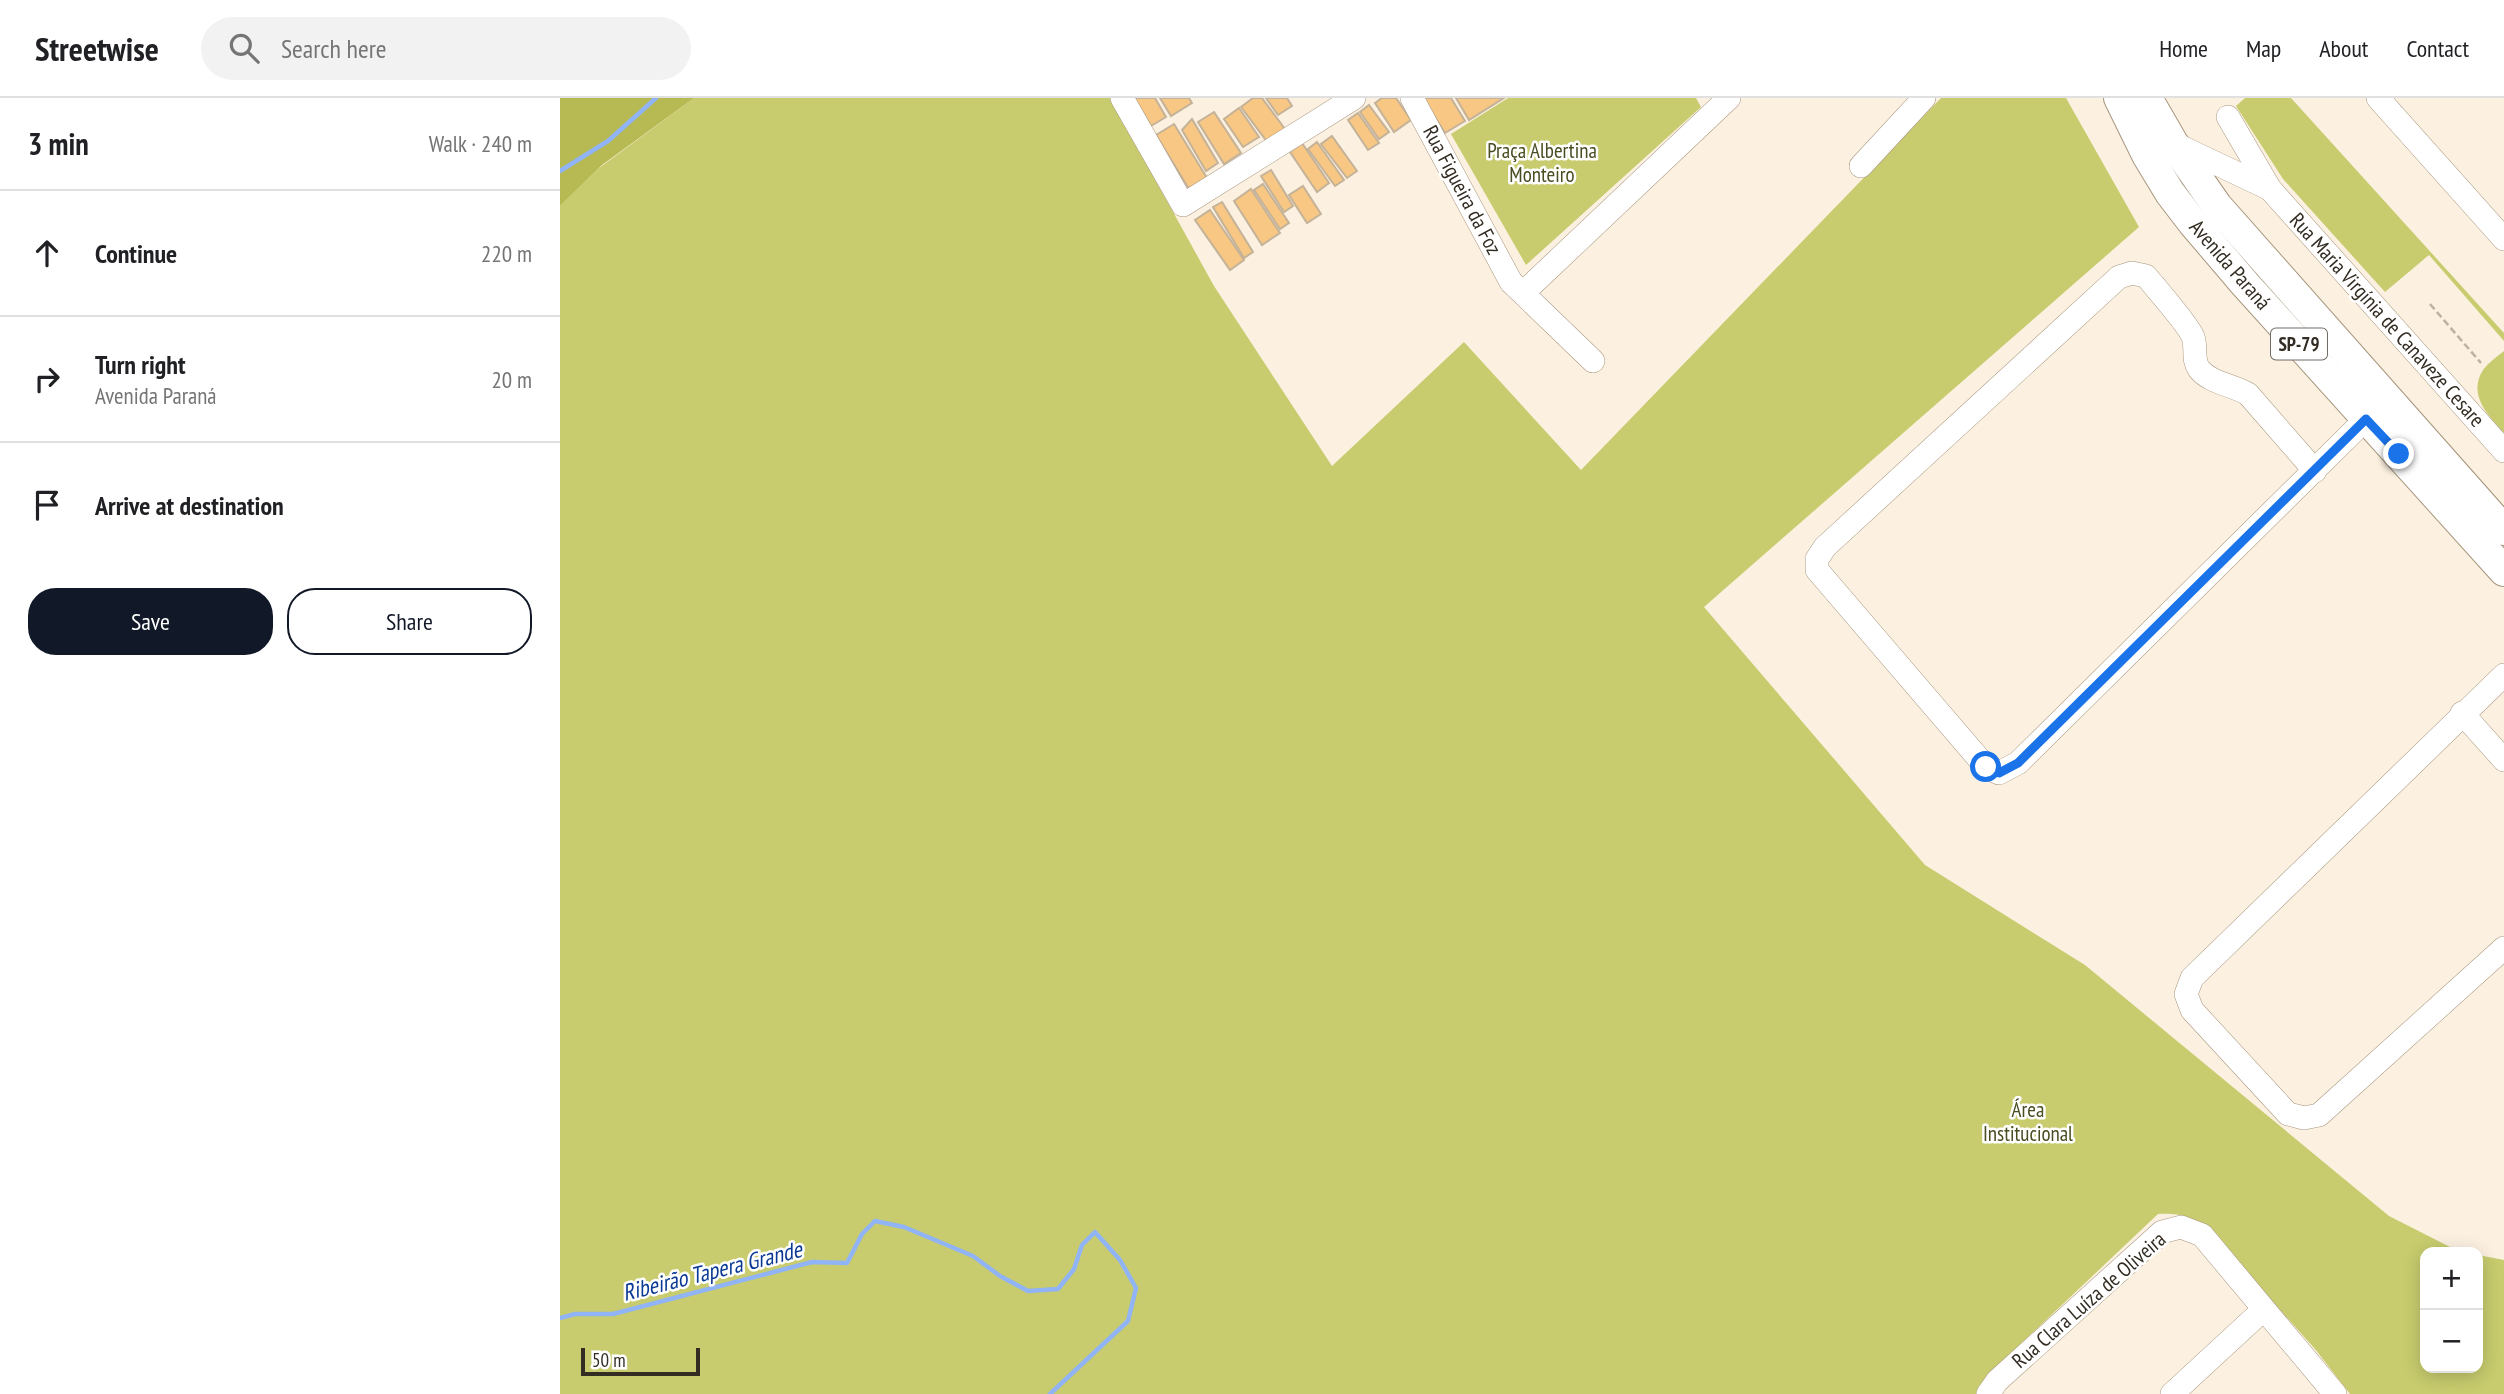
<!DOCTYPE html>
<meta charset="utf-8">
<style>
:root{--surface:#fff;--page:#f2f2f2;--text:#202124;--muted:#757577;--line:#e0e0e0;--accent:#111827}
body{margin:0;font-family:"PT Sans Narrow",sans-serif;background:var(--page);color:var(--text)}
.controls{position:absolute;right:21px;bottom:21px;display:grid;overflow:hidden;border-radius:14px;box-shadow:0 4px 18px #0003}
.controls button{width:63px;height:63px;display:grid;place-items:center;padding:0;border:0;border-bottom:2px solid var(--line);background:var(--surface);color:var(--text);font:35px sans-serif}
.scale{position:absolute;left:21px;bottom:18px;width:119px;box-sizing:border-box;padding-left:7px;border:4px solid #332c22;border-top:0;font-size:19px;line-height:24px;white-space:nowrap;color:#332c22;-webkit-text-stroke:5px #fff;paint-order:stroke}
.stop{position:absolute;width:21px;height:21px;margin:-16px;border:5px solid #1a73e8;border-radius:50%;background:#fff}
.stop.end{background:#1a73e8;border-color:#fff;box-shadow:0 2px 7px #0008}
.list{margin:0;padding:0;list-style:none}
h2{display:flex;justify-content:space-between;align-items:center;height:91px;margin:0;padding:0 28px;font-size:30px}
h2 small{font-size:23px;font-weight:400;color:var(--muted)}
.list li{display:grid;grid-template-columns:46px 1fr auto;gap:21px;align-items:center;box-sizing:border-box;height:126px;padding:0 28px;border-top:2px solid var(--line)}
.list b{display:block;font-size:26px;white-space:nowrap}
.list p{margin:0;font-size:23px;white-space:nowrap;color:var(--muted)}
.list em{font-size:23px;font-style:normal;color:var(--muted)}
.actions{display:flex;gap:14px;padding:21px 28px}
.actions a{flex:1;padding:16px 0;border:2px solid var(--accent);border-radius:28px;text-align:center;font-size:24px;color:var(--accent)}
.actions .main{background:var(--accent);color:#fff}
.icon{flex:none;width:38px;height:38px;fill:none;stroke:currentColor;stroke-width:2;stroke-linecap:round;stroke-linejoin:round}
.map{position:relative;flex:none;width:1944px;height:1296px;overflow:hidden}
header{display:flex;align-items:center;gap:42px;box-sizing:border-box;height:98px;padding:0 35px;background:var(--surface);border-bottom:2px solid var(--line)}
header strong{font-size:33px}
nav{display:flex;gap:38px;margin-inline-start:auto;font-size:24px}
.search{width:490px;height:63px;background:var(--page);display:flex;align-items:center;gap:18px;box-sizing:border-box;padding:0 24px;border-radius:38px;color:var(--muted);font-size:26px}
main{display:flex}
aside{flex:1;background:var(--surface)}
.map>svg:first-child{display:block}
.green{fill:#c8cc6e}
.forest{fill:#b7ba52}
.lines{fill:none;stroke-linecap:round;stroke-linejoin:round}
.stream{stroke:#90b4f5;stroke-width:4.5}
.building{fill:#f7c783;stroke:#c4b299;stroke-width:2}
.minor-casing{stroke:#a8967e;stroke-width:24}
.major-casing{stroke:#a8967e;stroke-width:32}
.path{stroke:#bcb2a4;stroke-width:2.5;stroke-dasharray:7 3.5;stroke-linecap:butt}
.minor{stroke:#fff;stroke-width:23}
.major{stroke:#fff;stroke-width:30}
.route{stroke:#1a73e8;stroke-width:9}
.labels{text-anchor:middle;stroke-width:5;stroke-linejoin:round;paint-order:stroke}
.shield{fill:#fff;stroke:#706b64;stroke-width:2}
.shield-label{font-size:19px;font-weight:bold;fill:#332c22}
.park-label{font-size:21px;fill:#4a4c21;stroke:#fff}
.street-label{font-size:21px;fill:#332c22;stroke:#fff}
.water-label{font-size:23px;font-style:italic;fill:#093994;stroke:#fff}
</style>
<header>
<strong>Streetwise</strong>
<div class="search"><svg class="icon" aria-label="search" viewBox="0 0 24 24"><circle cx="10" cy="10" r="6"/><path d="M15 15l6 6"/></svg>Search here</div>
<nav><a>Home</a><a>Map</a><a>About</a><a>Contact</a></nav>
</header>
<main>
<aside>
<h2>3 min<small>Walk · 240 m</small></h2>
<ul class="list">
<li><svg class="icon" aria-label="ahead" viewBox="0 0 24 24"><path d="M12 20V5M6 11l6-6 6 6"/></svg><div><b>Continue</b></div><em>220 m</em></li>
<li><svg class="icon" aria-label="right" viewBox="0 0 24 24"><path d="M7 20v-9h11M14 6l5 5-5 5"/></svg><div><b>Turn right</b><p>Avenida Paraná</p></div><em>20 m</em></li>
<li><svg class="icon" aria-label="arrive" viewBox="0 0 24 24"><path d="M6 21V4h12l-3 4 3 4H6"/></svg><div><b>Arrive at destination</b></div></li>
</ul>
<div class="actions"><a class="main">Save</a><a>Share</a></div>
</aside>
<div class="map">
<svg width="1944" height="1296" viewBox="0 0 1944 1296">
<rect width="100%" height="100%" fill="#fcf1e1"/>
<!-- green -->
<g class="green">
<path d="M134,0H550L654,188L772,368L904,244L1021,372L1381,0H1506L1579,129L1144,509L1365,767L1525,867L1829,1118L1896,1152L1906,1154H1865V1270H1918V1157L1944,1162V1296H1790L1755,1251L1648,1131C1629,1118 1621,1115 1598,1116L1429,1276L1418,1289L1417,1296H0V108L39,70Z"/>
<path d="M948,0H1136L1141,9L966,167L891,36Z"/>
<path d="M1685,0H1731L1944,235V243L1869,157L1825,194L1723,81L1676,8Z"/>
<path d="M1944,253V335C1929,318 1907,297 1923,272C1928,265 1938,258 1944,253Z"/>
</g>
<!-- forest -->
<path class="forest" d="M0,0H134L42,67L0,108Z"/>
<g class="lines">
<!-- stream -->
<g class="stream">
<path d="M0,73L48,43L96,0"/>
<path d="M0,1220L15,1216H53L252,1164L287,1165L302,1136L315,1123L344,1129L413,1158L440,1178L468,1193L498,1191L514,1171L522,1147L535,1134L560,1162L576,1190L568,1223L490,1296"/>
</g>
</g>
<!-- building -->
<g class="building">
<path d="M574,0H595L606,19L591,28Z"/>
<path d="M600,0H629L632,5L611,18Z"/>
<path d="M693,0H702L725,31L708,45L681,9Z"/>
<path d="M706,0H727L732,8L718,17Z"/>
<path d="M822,0H836L851,22L834,34L815,5Z"/>
<path d="M863,0H891L905,23L885,35Z"/>
<path d="M896,0H944L909,22Z"/>
<path d="M809,7L829,34L819,41L800,14Z"/>
<path d="M679,10L699,39L683,49L664,21Z"/>
<path d="M654,14L681,55L664,66L638,24Z"/>
<path d="M798,15L819,45L808,52L788,22Z"/>
<path d="M632,21L658,65L646,73L622,32Z"/>
<path d="M614,26L647,80L629,91L596,37Z"/>
<path d="M772,38L797,73L787,80L761,46Z"/>
<path d="M757,44L784,82L775,88L748,51Z"/>
<path d="M742,45L769,85L757,94L730,54Z"/>
<path d="M711,72L733,108L724,114L701,78Z"/>
<path d="M703,86L729,125L720,131L694,92Z"/>
<path d="M743,88L761,116L747,125L729,97Z"/>
<path d="M691,91L720,135L702,147L674,103Z"/>
<path d="M662,104L693,154L684,160L653,109Z"/>
<path d="M650,112L684,162L670,172L635,122Z"/>
</g>
<g class="lines">
<!-- minor casing -->
<g class="minor-casing">
<g id="minor">
<path d="M562,0L623,107L794,0"/>
<path d="M852,0L951,184L1033,263"/>
<path d="M1818,0L1944,141"/>
<path d="M1668,19L1710,91L1944,353"/>
<path d="M1613,45L1710,91"/>
<path d="M1301,68L1364,0"/>
<path d="M963,195L1169,0"/>
<path d="M1755,373L1688,296C1673,287 1650,285 1639,271C1632,261 1637,250 1633,239C1630,229 1595,189 1586,178L1572,175L1559,179L1265,449L1257,461V472L1426,669L1439,675L1458,665L1806,321"/>
<path d="M1944,577L1632,880L1626,896L1632,912L1728,1016L1744,1020L1759,1017L1944,850"/>
<path d="M1902,615L1944,662"/>
<path d="M1428,1296L1437,1283L1602,1134L1621,1129L1642,1137L1775,1296"/>
<path d="M1612,1296L1703,1212"/>
</g>
</g>
<!-- major casing -->
<g class="major-casing">
<g id="major">
<path d="M1559,0L1587,57L1610,95L1633,125L1685,186L1944,473"/>
<path d="M1587,0L1613,45L1657,108L1944,432"/>
</g>
</g>
<!-- path -->
<path class="path" d="M1870,206L1921,265"/>
<!-- minor -->
<use href="#minor" class="minor"/>
<!-- major -->
<use href="#major" class="major"/>
</g>
<g class="lines">
<!-- route -->
<path class="route" d="M1426,669L1439,675L1458,665L1806,321L1839,356"/>
</g>
<g class="labels">
<!-- shield labels -->
<rect class="shield" x="1711" y="230.5" width="56" height="31" rx="5"/>
<g class="shield-label">
<text x="1739" y="253">SP-79</text>
</g>
<!-- park labels -->
<g class="park-label">
<text x="982" y="60">Praça Albertina<tspan x="982" dy="24">Monteiro</tspan></text>
<text x="1468" y="1019">Área<tspan x="1468" dy="24">Institucional</tspan></text>
</g>
<!-- street labels -->
<g class="street-label">
<text transform="translate(902 92) rotate(62)" y="7">Rua Figueira da Foz</text>
<text transform="translate(1670 167) rotate(49)" y="7">Avenida Paraná</text>
<text transform="translate(1827 222) rotate(48)" y="7">Rua Maria Virgínia de Canaveze Cesare</text>
<text transform="translate(1529 1202) rotate(-41)" y="7">Rua Clara Luíza de Oliveira</text>
</g>
<!-- water labels -->
<g class="water-label">
<text transform="translate(152 1173) rotate(-14)" y="8">Ribeirão Tapera Grande</text>
</g>
</g>
</svg>
<div class="controls">
<button>+</button>
<button>−</button>
</div>
<div class="scale">50 m</div>
<div class="stop" style="left:1426px;top:669px"></div>
<div class="stop end" style="left:1839px;top:356px"></div>
</div>
</main>
